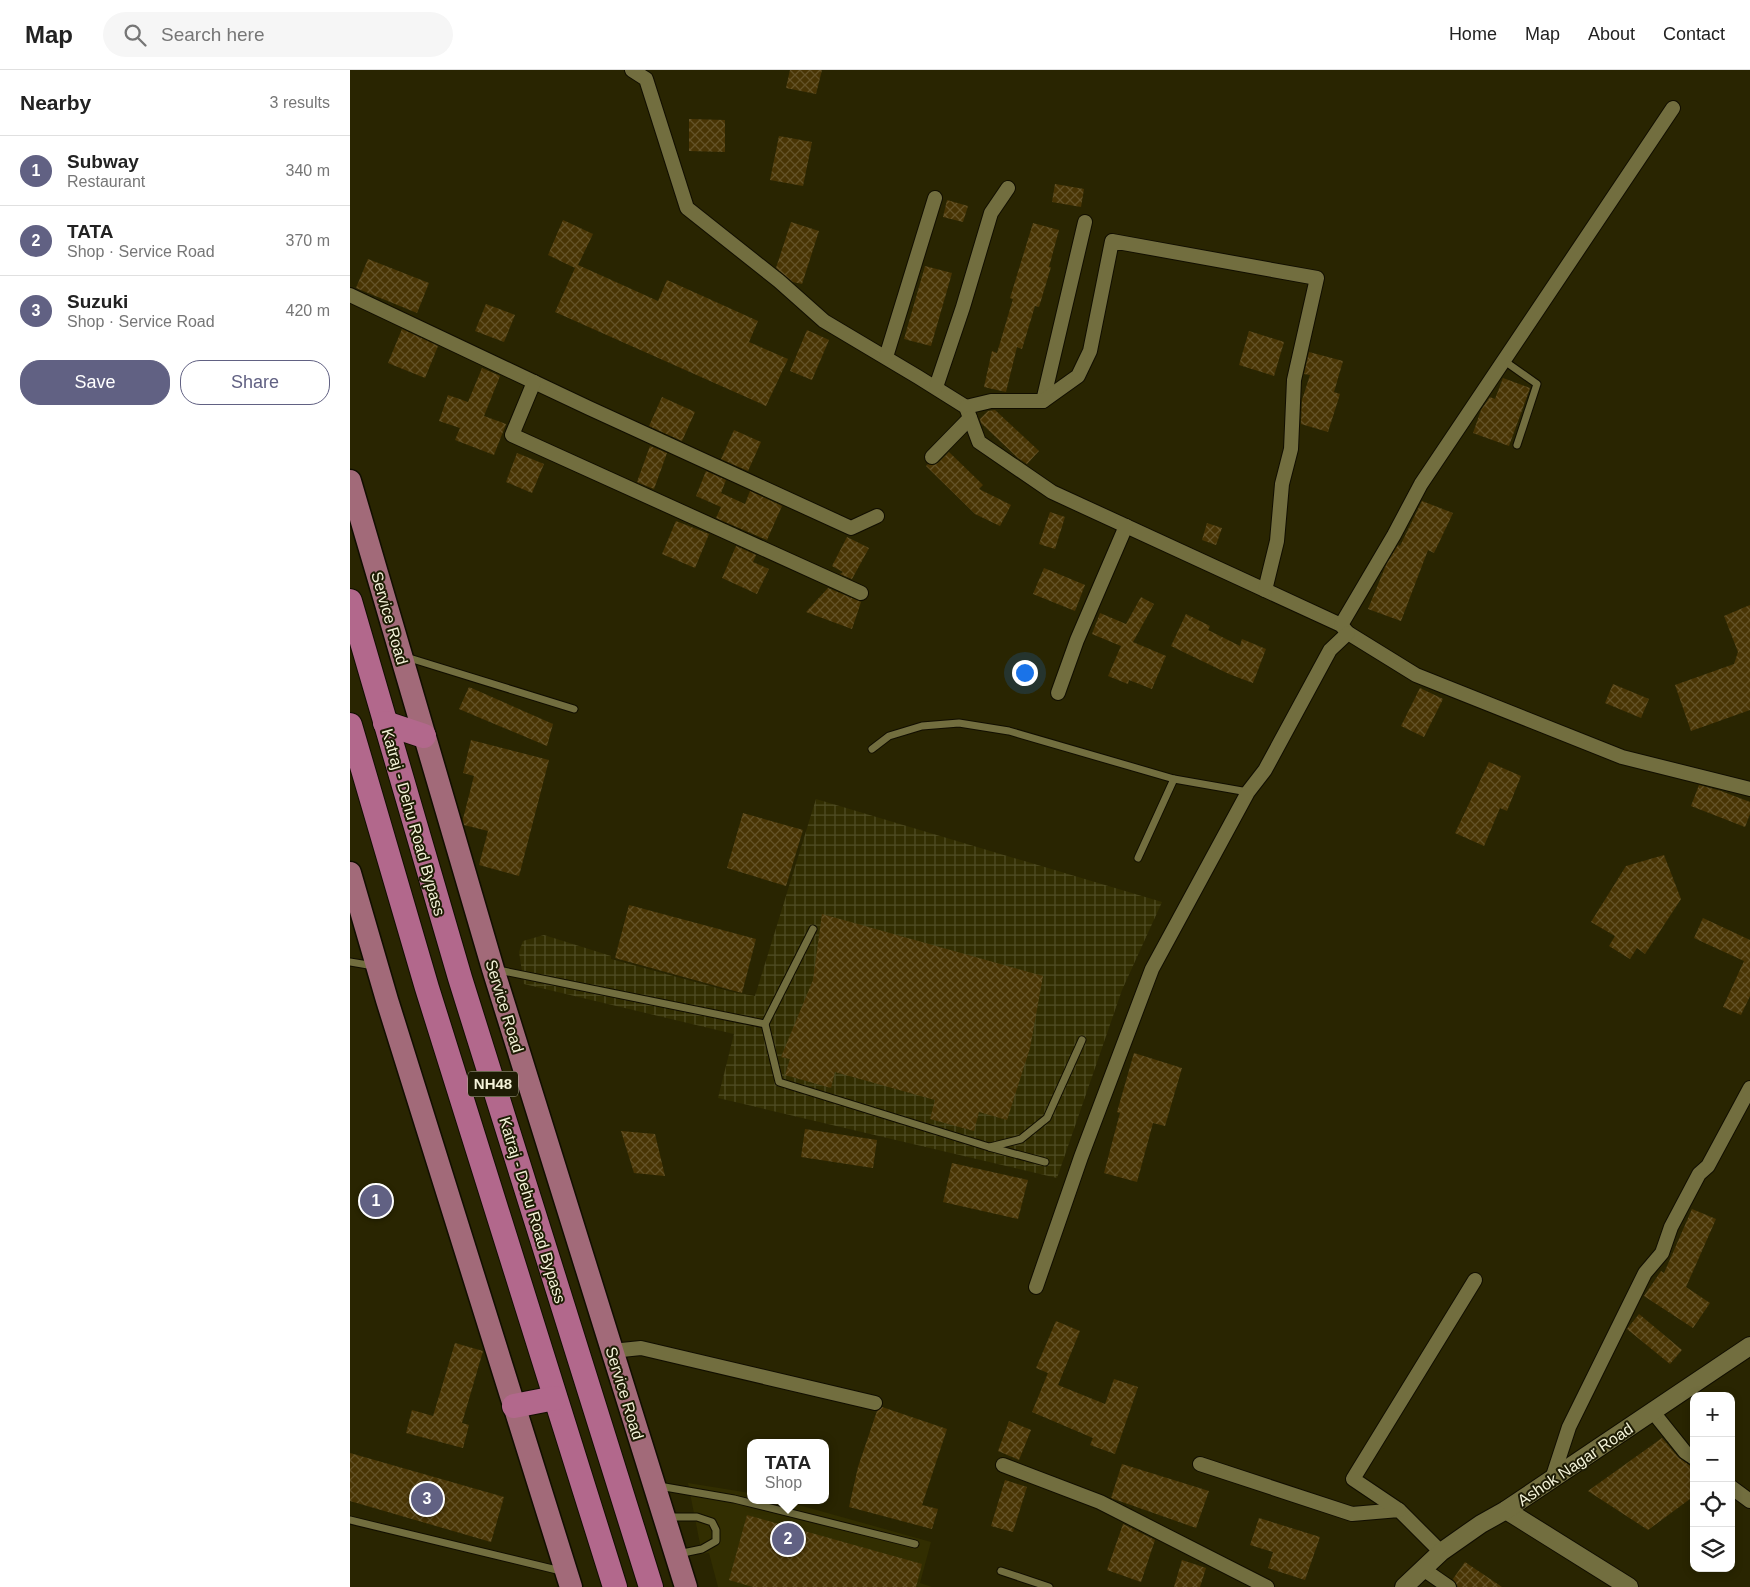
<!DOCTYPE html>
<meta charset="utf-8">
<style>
:root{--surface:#fff;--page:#f6f6f6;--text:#222;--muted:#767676;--line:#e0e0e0;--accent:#616183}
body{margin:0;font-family:Helvetica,sans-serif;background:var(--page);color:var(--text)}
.controls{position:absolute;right:15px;bottom:15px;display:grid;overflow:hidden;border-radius:10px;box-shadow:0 2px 8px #0003}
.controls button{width:45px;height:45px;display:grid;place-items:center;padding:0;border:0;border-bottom:1px solid var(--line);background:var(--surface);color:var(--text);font:25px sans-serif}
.you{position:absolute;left:674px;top:602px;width:18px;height:18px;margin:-12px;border:4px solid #fff;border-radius:50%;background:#1a73e8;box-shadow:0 0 0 8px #1a73e833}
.badge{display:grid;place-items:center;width:32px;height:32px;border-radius:50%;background:var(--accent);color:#fff;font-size:16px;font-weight:700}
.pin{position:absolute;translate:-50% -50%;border:2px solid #fff;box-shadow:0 1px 5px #0006}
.popup{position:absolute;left:397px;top:1369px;width:82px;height:65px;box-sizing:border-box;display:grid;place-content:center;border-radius:10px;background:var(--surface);filter:drop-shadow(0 1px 4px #0005);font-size:16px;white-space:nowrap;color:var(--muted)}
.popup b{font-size:19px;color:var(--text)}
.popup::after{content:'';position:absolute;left:50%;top:100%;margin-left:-10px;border:10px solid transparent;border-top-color:var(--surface)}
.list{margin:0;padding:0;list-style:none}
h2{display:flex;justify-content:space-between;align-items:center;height:65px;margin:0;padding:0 20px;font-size:21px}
h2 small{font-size:16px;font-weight:400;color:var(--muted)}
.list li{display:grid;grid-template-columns:32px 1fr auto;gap:15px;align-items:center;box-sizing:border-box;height:70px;padding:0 20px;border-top:1px solid var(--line)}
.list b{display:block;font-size:19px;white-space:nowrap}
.list p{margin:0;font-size:16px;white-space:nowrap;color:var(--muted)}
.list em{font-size:16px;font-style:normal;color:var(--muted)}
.actions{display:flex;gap:10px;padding:15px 20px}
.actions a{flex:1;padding:11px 0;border:1px solid var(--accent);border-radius:20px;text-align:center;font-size:18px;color:var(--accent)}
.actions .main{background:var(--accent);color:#fff}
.icon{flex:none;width:28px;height:28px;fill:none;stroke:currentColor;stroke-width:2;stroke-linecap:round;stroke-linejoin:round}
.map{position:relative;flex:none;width:1400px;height:1517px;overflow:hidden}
header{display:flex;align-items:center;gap:30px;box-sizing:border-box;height:70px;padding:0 25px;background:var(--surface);border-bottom:1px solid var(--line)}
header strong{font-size:24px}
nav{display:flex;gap:28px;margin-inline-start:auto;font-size:18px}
.search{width:350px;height:45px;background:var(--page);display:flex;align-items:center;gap:12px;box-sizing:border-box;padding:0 18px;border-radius:28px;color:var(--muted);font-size:19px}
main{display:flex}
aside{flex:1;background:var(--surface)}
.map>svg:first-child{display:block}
.built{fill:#322e01}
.industrial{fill:url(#industrial-grid)}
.building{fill:url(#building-cross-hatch)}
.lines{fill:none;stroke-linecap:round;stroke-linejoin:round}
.service-casing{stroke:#110e00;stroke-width:9}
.minor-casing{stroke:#110e00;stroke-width:16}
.tertiary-casing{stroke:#110e00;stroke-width:20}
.primary-casing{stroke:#110e00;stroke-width:25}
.trunk-casing{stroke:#110e00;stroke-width:26}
.service{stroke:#726e3f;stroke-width:7}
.minor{stroke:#726e3f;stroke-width:14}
.tertiary{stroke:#726e3f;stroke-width:18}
.primary{stroke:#a26a79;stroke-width:22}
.trunk{stroke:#b2688c;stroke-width:24}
.labels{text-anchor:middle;stroke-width:4;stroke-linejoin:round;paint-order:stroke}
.shield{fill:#1e1c04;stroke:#b4b299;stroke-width:1}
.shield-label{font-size:15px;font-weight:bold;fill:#f4f3d9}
.street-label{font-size:16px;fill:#f4f3d9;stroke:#1e1c04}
</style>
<header>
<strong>Map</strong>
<div class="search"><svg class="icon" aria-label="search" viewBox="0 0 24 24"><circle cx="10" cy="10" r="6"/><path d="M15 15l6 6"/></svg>Search here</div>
<nav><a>Home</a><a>Map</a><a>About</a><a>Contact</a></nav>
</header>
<main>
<aside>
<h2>Nearby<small>3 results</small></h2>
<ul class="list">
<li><span class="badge">1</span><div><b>Subway</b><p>Restaurant</p></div><em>340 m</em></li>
<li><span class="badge">2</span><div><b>TATA</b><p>Shop · Service Road</p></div><em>370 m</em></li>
<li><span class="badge">3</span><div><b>Suzuki</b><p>Shop · Service Road</p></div><em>420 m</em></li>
</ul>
<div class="actions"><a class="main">Save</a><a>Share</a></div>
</aside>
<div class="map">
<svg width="1400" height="1517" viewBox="0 0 1400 1517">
<defs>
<pattern id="industrial-grid" width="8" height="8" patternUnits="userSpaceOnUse" patternTransform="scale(1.25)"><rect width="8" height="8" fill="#322e01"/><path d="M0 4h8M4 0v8" fill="none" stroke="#504d25"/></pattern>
<pattern id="building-cross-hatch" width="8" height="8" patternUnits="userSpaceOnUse" patternTransform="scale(1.25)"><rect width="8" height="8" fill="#493504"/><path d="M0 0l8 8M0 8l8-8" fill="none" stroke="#645328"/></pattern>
</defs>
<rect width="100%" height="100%" fill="#292501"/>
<!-- built -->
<path class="built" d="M338,1413L400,1423V1430H431L581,1472L570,1513L582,1517H368L359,1483L352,1484Z"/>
<!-- industrial -->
<path class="industrial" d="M466,729L812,832L772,920L707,1108L368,1028L384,964L174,914L169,882L173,871L194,865L261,886V889L382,922L405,926Z"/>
<!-- building -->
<g class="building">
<path d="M440,0H472L466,24L436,18Z"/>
<path d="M339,49L375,50V82L339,81Z"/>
<path d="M429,66L462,72L453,116L420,110Z"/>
<path d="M705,114L734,119L731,137L702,132Z"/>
<path d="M597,130L618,136L613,152L593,147Z"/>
<path d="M213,150L243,164L228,195L308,231L317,210L408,251L399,272L438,289L416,336L205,242L225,198L198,185Z"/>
<path d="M441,152L469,161L452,214L443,212L426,198Z"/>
<path d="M683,153L709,160L699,197H701L689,237L685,236L672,279L667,277L656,322L634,317L642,281L647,283L663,229L660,228Z"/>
<path d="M18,189L79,213L67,243L6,218Z"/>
<path d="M575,196L602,203L581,276L554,269Z"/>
<path d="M136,234L165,245L154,272L125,261Z"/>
<path d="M52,259L88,276L75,308L38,293Z"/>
<path d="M457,260L479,270L462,310L440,301Z"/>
<path d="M899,261L934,272L924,306L889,295Z"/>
<path d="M959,282L993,291L984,322L990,324L978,362L951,354L952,330L960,305L954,304Z"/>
<path d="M132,298L150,306L134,346L156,354L144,385L105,370L110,358L89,351L98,325L118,332Z"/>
<path d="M1153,308L1180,318L1159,376L1123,363L1131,340L1140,327L1145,329Z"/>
<path d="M312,327L345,342L332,371L299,356Z"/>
<path d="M645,340L689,381L677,394L668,388L631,353L630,349L638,341Z"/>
<path d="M384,360L411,372L398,401L371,389Z"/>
<path d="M300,376L317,383L304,419L287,412Z"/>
<path d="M599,382L633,415L629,419L661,435L650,456L625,444L576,396L578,394L584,395L588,393Z"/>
<path d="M167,383L194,394L182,423L156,412Z"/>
<path d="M356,401L376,410L371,423L395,434L400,421L432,436L417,470L366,448L371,437L346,426Z"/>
<path d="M1072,431L1103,443L1084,483L1078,480L1051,551L1018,539L1036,495L1048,475L1050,476Z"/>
<path d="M700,442L715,447L705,479L689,474Z"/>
<path d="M326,451L359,464L345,498L312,484Z"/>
<path d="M857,453L872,458L866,475L852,470Z"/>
<path d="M497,467L519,478L502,509L490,504L493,502L482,496Z"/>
<path d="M386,476L406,485L403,492L419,499L407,524L372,508Z"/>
<path d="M694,498L735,515L725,541L683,524Z"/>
<path d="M478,518L511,532L502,559L456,542Z"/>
<path d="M791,527L804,534L783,572L816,586L802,619L779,610L778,614L758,606L771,576L742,564L750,543L776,554Z"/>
<path d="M1400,535V640L1341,661L1325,615L1384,594L1388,582L1374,546Z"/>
<path d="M836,544L860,556L858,560L890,576L892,569L916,579L903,613L879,604L821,576Z"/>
<path d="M1263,614L1299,629L1291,648L1255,633Z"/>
<path d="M119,617L203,654L197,676L109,639Z"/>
<path d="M1070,618L1093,629L1074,667L1051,656Z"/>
<path d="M121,670L199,690L169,806L129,795L138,761L114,755L113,749L124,706L113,703Z"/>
<path d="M1139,692L1171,706L1157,741L1150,738L1134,776L1105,763Z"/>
<path d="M1349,715L1371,721L1400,732V744L1395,757L1341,736Z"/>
<path d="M393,743L453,760L436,816L377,798Z"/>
<path d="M1314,785L1331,829L1295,884L1287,878L1280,889L1259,876L1265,866L1241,852L1276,796Z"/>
<path d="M279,835L406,869L392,923L265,888Z"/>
<path d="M472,844L693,906L680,978L657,1050L629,1042L624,1061L580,1049L585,1030L485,1002L481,1018L435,1005L440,989L431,987L463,910Z"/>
<path d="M1353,848L1400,870V926L1391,945L1373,937L1394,891L1344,868Z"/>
<path d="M784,983L832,998L815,1056L803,1053L787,1112L754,1103L770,1043L767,1042Z"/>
<path d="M455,1059L527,1070L523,1098L451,1087Z"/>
<path d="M271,1061L305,1064L315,1106L284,1103Z"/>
<path d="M602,1093L678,1110L668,1149L593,1132Z"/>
<path d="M1342,1139L1366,1149L1336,1217L1360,1233L1343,1258L1294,1226L1311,1201L1314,1203Z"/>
<path d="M1289,1244L1332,1280L1320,1294L1277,1259Z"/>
<path d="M706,1251L730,1261L708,1315L755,1334L764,1309L788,1317L765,1384L740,1375L743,1368L682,1342L698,1303L686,1298Z"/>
<path d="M105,1273L133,1281L112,1353L119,1355L113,1378L56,1363L62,1340L83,1346Z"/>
<path d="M532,1337L597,1359L572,1435L588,1439L582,1459L499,1437L508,1397L527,1341Z"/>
<path d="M659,1351L681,1360L669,1390L648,1381Z"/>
<path d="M1312,1368L1328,1387L1339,1395L1344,1402V1426L1298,1460L1238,1421Z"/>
<path d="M0,1383L154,1427L141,1472L0,1431Z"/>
<path d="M772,1394L859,1421L846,1458L761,1428Z"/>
<path d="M655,1410L677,1417L663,1462L641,1456Z"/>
<path d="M397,1445L572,1494L566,1517H403L379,1510Z"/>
<path d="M909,1448L970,1467L955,1510L918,1498L923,1482L900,1475Z"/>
<path d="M773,1454L805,1470L791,1512L757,1500Z"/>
<path d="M832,1490L856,1498L850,1517H824Z"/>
<path d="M1115,1492L1152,1517H1108L1103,1509Z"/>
</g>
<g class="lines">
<!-- service casing -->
<g class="service-casing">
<g id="service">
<path d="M1153,290L1187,314L1167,375"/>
<path d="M56,587L224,639"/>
<path d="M522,679L539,666L572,656L609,653L659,661L824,709"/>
<path d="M788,788L824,709L898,722"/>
<path d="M0,892L24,896"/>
<path d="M148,900L415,954L463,859"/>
<path d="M415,954L429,1012L639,1077L695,1092"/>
<path d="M640,1077L671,1069L697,1048L732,970"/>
<path d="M309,1416L384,1429L565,1474"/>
<path d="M317,1447H347L362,1452L366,1460V1471L352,1479L328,1484"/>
<path d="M0,1450L211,1501"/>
<path d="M651,1501L699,1517"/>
</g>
</g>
<!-- minor casing -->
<g class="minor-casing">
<g id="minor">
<path d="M282,0L296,9L337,138L429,211L474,251L568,307L616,337L629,372L702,422L991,555L998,563L1066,605L1272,687L1400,719"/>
<path d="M0,225L239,338L501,458L527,446"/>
<path d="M536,287L585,128"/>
<path d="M184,312L162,365L511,523"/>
<path d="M586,317L613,237L641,143L658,118"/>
<path d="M693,331L735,152"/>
<path d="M616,337L641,331H693L728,306L740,281L762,171L967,208L944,310L941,379L932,414L927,471L915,520"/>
<path d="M582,387L620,348"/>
<path d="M991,555L1044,465L1071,414L1323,38"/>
<path d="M708,623L727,570L776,456"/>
<path d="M686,1217L731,1087L802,899L898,722L915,700L980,580L998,563"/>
<path d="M262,1281L291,1278L525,1333"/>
<path d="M1303,1342L1335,1382L1344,1388"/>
<path d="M850,1394L1002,1444L1049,1440L1091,1482"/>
<path d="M653,1395L750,1432L917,1517"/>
<path d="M1202,1409L1219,1357L1295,1203L1312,1183L1321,1157L1349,1104L1358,1096L1400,1018"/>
<path d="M1381,1417L1400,1431"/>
<path d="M1049,1440L1003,1409L1125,1210"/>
<path d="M1073,1499L1099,1517"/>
</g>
</g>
<!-- tertiary casing -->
<g class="tertiary-casing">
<g id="tertiary">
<path d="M1156,1440L1279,1517"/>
<path d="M1054,1517L1091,1482L1131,1454L1156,1440L1400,1276"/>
</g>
</g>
<!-- primary casing -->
<g class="primary-casing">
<g id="primary">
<path d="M0,411L143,899L336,1517"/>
<path d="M0,803L37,930L221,1517"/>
</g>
</g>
<!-- trunk casing -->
<g class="trunk-casing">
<g id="trunk">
<path d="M0,531L110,908L301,1517"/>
<path d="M35,653L74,666"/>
<path d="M0,655L77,918L265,1517"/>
<path d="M164,1336L205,1328"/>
</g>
</g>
<!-- service -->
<use href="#service" class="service"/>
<!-- minor -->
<use href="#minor" class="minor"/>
<!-- tertiary -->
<use href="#tertiary" class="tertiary"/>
<!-- primary -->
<use href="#primary" class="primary"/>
<!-- trunk -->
<use href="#trunk" class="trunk"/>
</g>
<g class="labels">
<!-- shield labels -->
<rect class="shield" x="118" y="1001.5" width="50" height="25" rx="4"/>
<g class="shield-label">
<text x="143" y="1019">NH48</text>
</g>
<!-- street labels -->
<g class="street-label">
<text transform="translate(40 548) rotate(74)" y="6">Service Road</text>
<text transform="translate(64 752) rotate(74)" y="6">Katraj - Dehu Road Bypass</text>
<text transform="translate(155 936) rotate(73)" y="6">Service Road</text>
<text transform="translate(183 1140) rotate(73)" y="6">Katraj - Dehu Road Bypass</text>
<text transform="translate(275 1323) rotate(73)" y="6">Service Road</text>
<text transform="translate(1225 1394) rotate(-34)" y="6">Ashok Nagar Road</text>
</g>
</g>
</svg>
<div class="controls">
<button>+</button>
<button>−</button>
<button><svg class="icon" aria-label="locate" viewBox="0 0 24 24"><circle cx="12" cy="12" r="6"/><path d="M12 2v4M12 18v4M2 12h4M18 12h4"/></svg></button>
<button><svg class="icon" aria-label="layers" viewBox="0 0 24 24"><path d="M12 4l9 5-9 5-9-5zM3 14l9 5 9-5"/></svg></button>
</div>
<div class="you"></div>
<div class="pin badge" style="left:26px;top:1131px">1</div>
<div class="pin badge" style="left:438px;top:1469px">2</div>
<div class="popup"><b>TATA</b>Shop</div>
<div class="pin badge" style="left:77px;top:1429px">3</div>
</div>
</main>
